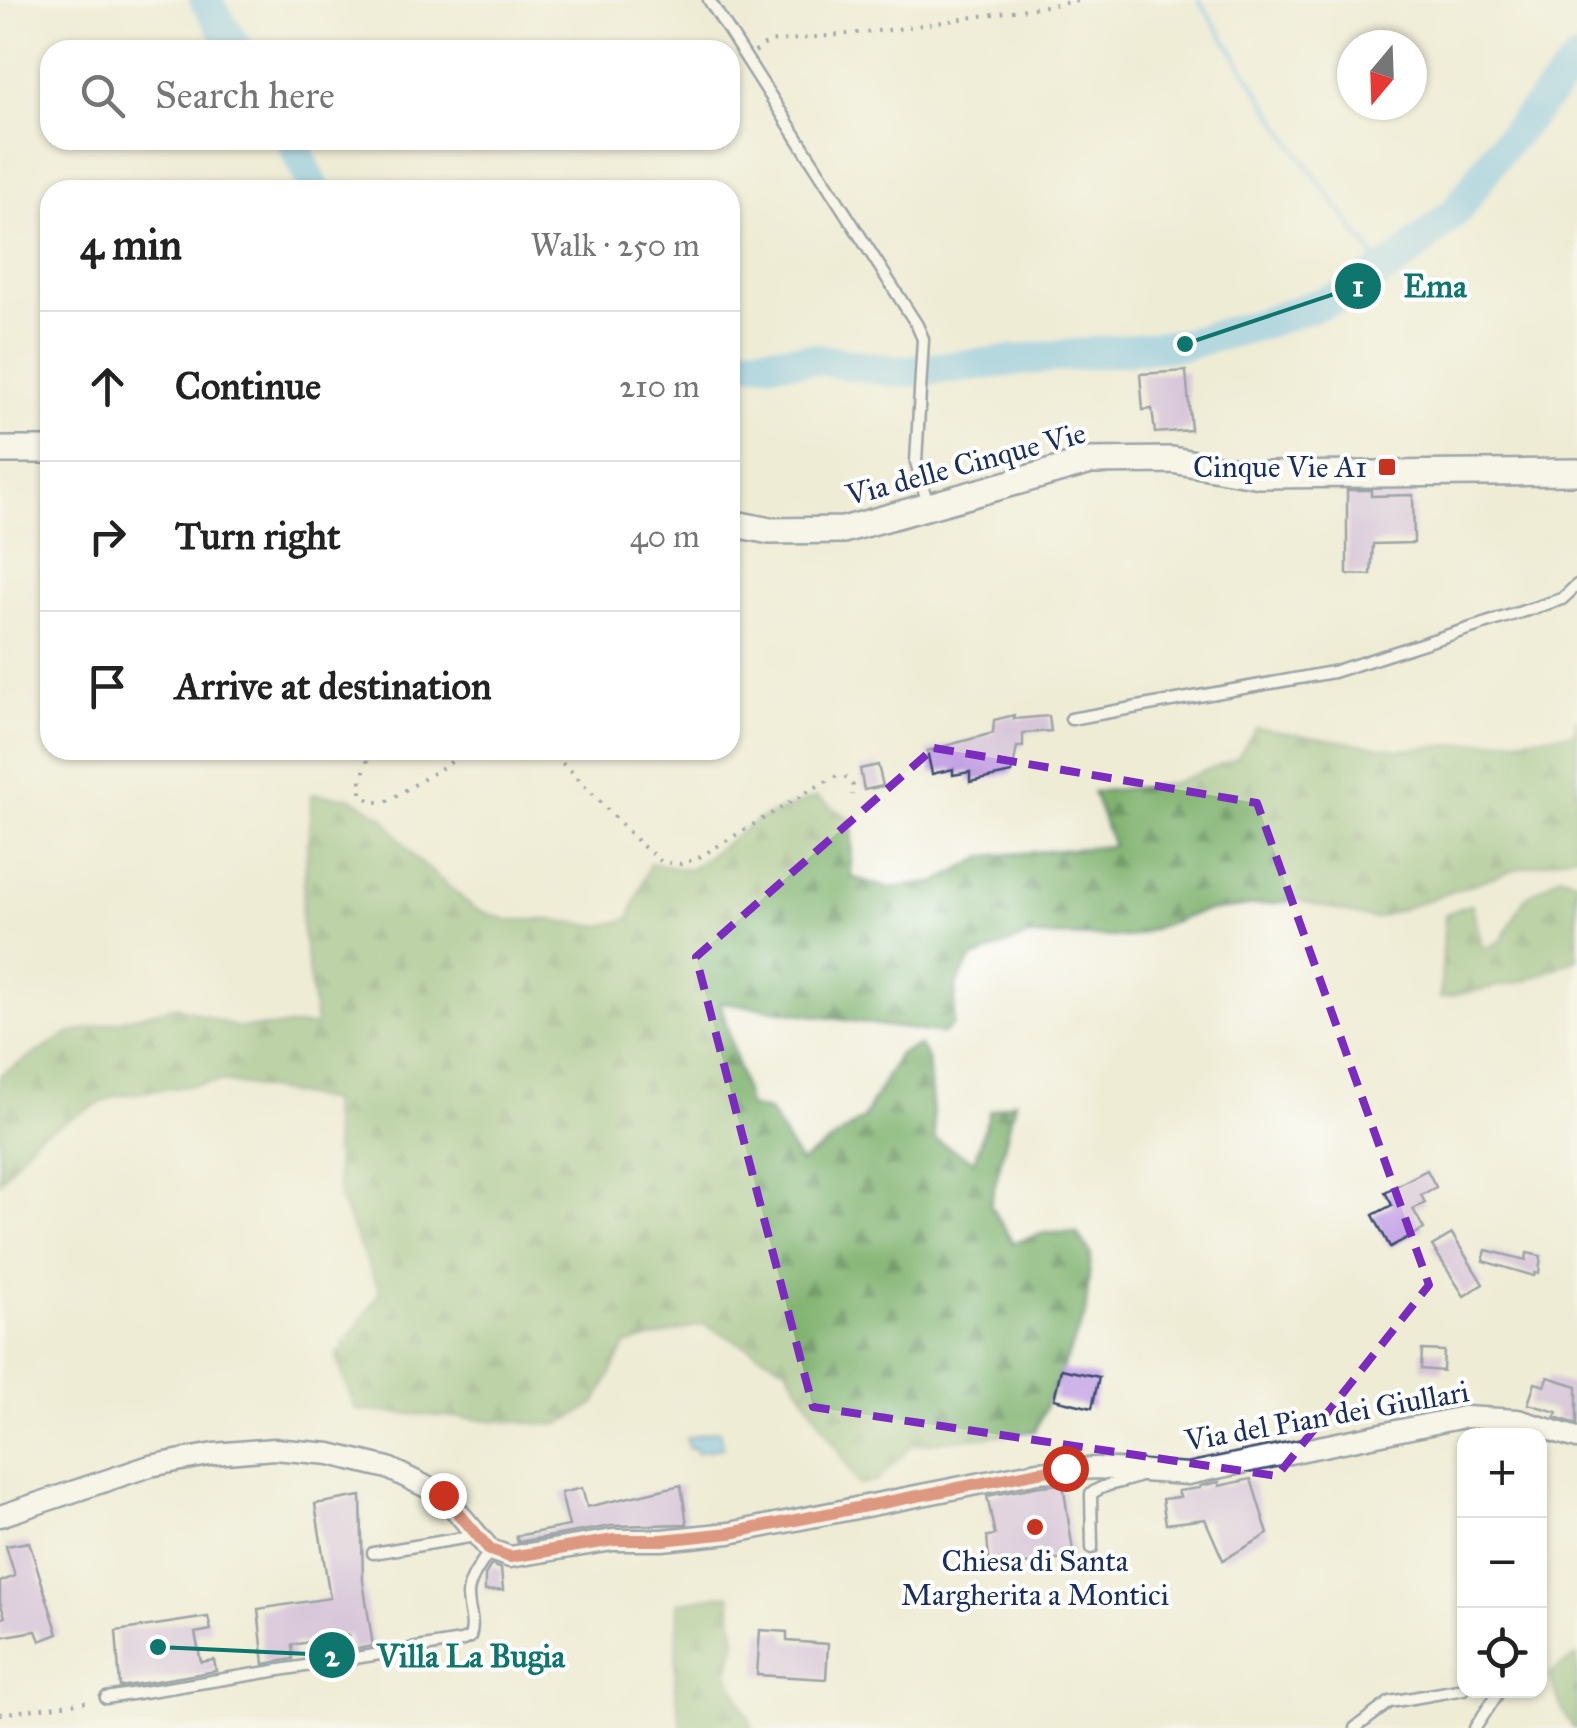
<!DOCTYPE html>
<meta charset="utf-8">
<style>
:root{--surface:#fff;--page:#f2f2f2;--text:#222;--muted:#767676;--line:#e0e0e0}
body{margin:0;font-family:"IM FELL Great Primer",serif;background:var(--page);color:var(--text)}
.controls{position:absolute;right:30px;bottom:30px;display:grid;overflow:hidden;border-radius:20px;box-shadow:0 2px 8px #0004}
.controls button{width:90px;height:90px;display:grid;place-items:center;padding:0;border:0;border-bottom:2px solid var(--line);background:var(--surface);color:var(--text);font:50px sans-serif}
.compass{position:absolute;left:1337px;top:30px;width:90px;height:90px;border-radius:50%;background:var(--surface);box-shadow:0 2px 8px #0004;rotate:199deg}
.stop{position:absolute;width:30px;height:30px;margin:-22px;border:8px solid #c8321e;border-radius:50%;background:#fff}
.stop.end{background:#c8321e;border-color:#fff;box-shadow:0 2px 10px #0008}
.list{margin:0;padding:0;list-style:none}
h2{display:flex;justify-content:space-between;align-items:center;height:130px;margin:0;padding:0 40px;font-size:42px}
h2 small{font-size:32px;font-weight:400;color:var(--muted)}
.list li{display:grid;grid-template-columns:65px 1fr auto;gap:30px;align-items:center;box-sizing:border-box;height:150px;padding:0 40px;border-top:2px solid var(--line)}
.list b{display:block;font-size:38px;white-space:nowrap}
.list em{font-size:32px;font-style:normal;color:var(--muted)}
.icon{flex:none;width:55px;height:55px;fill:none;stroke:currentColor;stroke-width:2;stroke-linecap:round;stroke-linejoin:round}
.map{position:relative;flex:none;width:1577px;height:1728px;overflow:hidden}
.search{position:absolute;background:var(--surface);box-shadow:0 2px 8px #0004;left:40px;top:40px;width:700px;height:110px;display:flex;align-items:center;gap:25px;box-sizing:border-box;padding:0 35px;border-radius:30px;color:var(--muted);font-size:38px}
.panel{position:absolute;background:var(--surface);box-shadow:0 2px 8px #0004;left:40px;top:180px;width:700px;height:580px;border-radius:30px}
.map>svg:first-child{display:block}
.forest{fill:url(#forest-firs);stroke:#4e7066;stroke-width:2.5}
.water{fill:#70beeb;stroke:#4676a4;stroke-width:2.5}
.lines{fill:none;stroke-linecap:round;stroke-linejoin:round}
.stream{stroke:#70beeb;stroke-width:5}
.river{stroke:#70beeb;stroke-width:32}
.building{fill:#bd99e1}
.service-casing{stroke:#3b4b70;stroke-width:15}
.minor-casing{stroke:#3b4b70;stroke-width:25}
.tertiary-casing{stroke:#3b4b70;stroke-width:30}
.path{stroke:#3b4b70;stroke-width:4;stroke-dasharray:2.5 8;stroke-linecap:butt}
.service{stroke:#fff;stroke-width:10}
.minor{stroke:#fff;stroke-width:20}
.tertiary{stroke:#fff;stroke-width:25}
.route{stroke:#c8321e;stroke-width:12}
.marked{fill:none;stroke:#7b2cbf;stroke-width:8;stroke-dasharray:20 12;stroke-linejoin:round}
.poi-dot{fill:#c8321e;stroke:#fff;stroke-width:4}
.labels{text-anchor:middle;stroke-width:8;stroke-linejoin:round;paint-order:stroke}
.street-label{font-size:30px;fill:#1b2f5e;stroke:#fff}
.poi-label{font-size:30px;fill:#1b2f5e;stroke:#fff;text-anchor:end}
.leader{fill:none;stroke:#0f766e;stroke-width:4}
.callout-dot{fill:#0f766e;stroke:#fff;stroke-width:4}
.mark-label{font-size:30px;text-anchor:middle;font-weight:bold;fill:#fff}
.callout-label{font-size:32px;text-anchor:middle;font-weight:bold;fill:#0f766e;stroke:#fff;stroke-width:8;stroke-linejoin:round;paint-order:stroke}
</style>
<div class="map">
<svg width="1577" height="1728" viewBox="0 0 1577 1728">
<defs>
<pattern id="forest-firs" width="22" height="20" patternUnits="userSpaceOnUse" patternTransform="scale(2.5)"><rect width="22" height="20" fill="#80b26e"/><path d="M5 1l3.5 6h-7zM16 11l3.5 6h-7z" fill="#68915e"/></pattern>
</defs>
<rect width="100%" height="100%" fill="#fff"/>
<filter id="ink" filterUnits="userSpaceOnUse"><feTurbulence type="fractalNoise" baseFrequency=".01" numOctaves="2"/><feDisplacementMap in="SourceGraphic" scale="20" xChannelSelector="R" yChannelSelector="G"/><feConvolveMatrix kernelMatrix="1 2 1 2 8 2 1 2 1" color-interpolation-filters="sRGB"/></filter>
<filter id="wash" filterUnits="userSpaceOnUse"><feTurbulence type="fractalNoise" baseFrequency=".0048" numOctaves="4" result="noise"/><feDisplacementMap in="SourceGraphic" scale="40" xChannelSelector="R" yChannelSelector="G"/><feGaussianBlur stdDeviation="2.25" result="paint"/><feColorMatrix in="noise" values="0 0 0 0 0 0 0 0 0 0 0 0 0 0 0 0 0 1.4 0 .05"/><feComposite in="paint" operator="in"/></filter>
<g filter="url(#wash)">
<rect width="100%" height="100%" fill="#efecd6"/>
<!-- forest -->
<g class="forest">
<path d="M1577,718V854L1510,871L1374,919L1297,900L1200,912L1129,937L1028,936L971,959L956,986L953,1025L942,1034L720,1002L749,1107L769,1111L800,1163L863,1119L899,1054L919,1045L928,1059L935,1140L974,1161L990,1111L1015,1101L990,1205L1013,1243L1045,1233H1077L1091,1255L1085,1316L1035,1431L912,1445L877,1481L859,1485L787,1368L703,1324L626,1345L595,1404L558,1425L356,1410L336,1358L380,1292L339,1198L330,1101L223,1081L115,1096L36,1136L0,1181V1075L68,1034L177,1006L238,1028L316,1025L301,919L312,794L350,797L383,817L414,857L475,909L508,920H553L602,926L629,919L650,863L689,870L757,820L816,797L853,820L851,877L887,888L935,883L986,856L1113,846L1093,792L1170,784L1237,758L1256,728L1401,750L1573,733Z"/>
<path d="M1560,875L1577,881V959L1526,981L1440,998L1445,914L1472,904L1483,949L1501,941L1524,899Z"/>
<path d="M730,1594L736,1641L728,1673L753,1728H681L675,1682L678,1602Z"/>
<path d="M1577,1656V1728H1573L1560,1705L1549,1674Z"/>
</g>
<!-- water -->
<path class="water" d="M719,1430L723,1447L696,1453L694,1447L689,1449L686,1438Z"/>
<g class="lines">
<!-- stream -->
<path class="stream" d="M1199,0L1302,158L1384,270"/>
<!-- river -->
<g class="river">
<path d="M205,0L238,50"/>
<path d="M292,140L315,190"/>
<path d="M730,361L816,359L899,372L1185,344L1257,325L1349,294L1406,255L1458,209L1497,153L1577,62"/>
</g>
</g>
<g id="blocks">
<!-- building -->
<g class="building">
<path d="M1186,371L1191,430L1155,433L1152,409L1143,410L1140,374Z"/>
<path d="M1347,490H1371V496L1413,495L1414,543L1373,544L1371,575L1347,574Z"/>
<path d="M1014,715V719L1049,716L1051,731L1023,733V747H1017L1012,773L970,782V772L953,775V769L932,774L927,751L993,733L994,720Z"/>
<path d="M878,765L883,786L864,790L860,769Z"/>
<path d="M1427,1170L1436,1187L1421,1195L1425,1203L1413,1209L1424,1229L1390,1247L1373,1215L1392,1205L1385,1192Z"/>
<path d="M1452,1234L1483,1284L1464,1296L1432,1246Z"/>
<path d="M1486,1250L1526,1260L1527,1253L1541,1256L1539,1273H1535L1534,1276L1483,1261Z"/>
<path d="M1422,1350L1444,1351L1443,1371L1421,1369Z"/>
<path d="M1061,1369L1099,1377L1092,1408L1054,1399Z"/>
<path d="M1548,1377L1577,1386V1424L1555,1417L1557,1412L1528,1404L1535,1383L1545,1386Z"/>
<path d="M1251,1479L1268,1534L1223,1560L1205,1519L1166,1524L1162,1499L1180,1497L1178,1491L1200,1488V1486L1219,1482V1486Z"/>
<path d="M1063,1484L1074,1558L990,1568L987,1536L995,1535L987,1496L1040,1486Z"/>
<path d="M681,1485L687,1524L611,1526L518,1542L516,1536L569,1526L561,1493L582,1488L587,1507Z"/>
<path d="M361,1496L363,1581L373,1646L351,1650L349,1635L292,1645L293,1659L264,1664L258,1609L330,1598L315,1504Z"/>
<path d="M29,1542L58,1634L40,1641L36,1631L0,1637V1619L5,1617L0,1602V1582L15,1576L6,1546Z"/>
<path d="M491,1565L501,1569L503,1590L485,1591V1575Z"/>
<path d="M208,1617L211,1630L195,1633L201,1662L214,1660L216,1671L120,1687L116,1631Z"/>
<path d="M760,1630L787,1632V1641L828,1644L826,1679L757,1675Z"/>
</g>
</g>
</g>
<g filter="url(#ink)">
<use href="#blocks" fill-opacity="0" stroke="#3b4b70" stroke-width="2.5"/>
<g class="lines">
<!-- service casing -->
<g class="service-casing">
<g id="service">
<path d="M709,0L917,325L923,339L916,462L928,505"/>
<path d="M1071,719L1333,672L1562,599L1577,585"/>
<path d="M1092,1548L1091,1494C1104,1483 1124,1483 1140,1476"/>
<path d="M373,1553L475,1536"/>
<path d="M106,1698L461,1641L470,1637C475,1622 468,1611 468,1595C468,1580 482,1563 490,1550"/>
<path d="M1355,1728L1390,1702L1464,1689"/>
<path d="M1475,1728L1500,1690"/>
</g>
</g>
<!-- minor casing -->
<g class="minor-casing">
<path id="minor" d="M0,1516L150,1466L214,1454L274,1449L330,1454L388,1468L443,1495L490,1550L510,1557L613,1540H662L730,1533L1038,1472L1096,1468L1188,1474L1464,1417L1518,1420L1577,1438"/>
</g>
<!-- tertiary casing -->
<g class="tertiary-casing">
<g id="tertiary">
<path d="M0,450H50"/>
<path d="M730,523L770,531L843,530L1091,461L1172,460L1260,475L1577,472"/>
</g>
</g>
<!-- path -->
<g class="path">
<path d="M755,52L768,42L897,29L1084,0"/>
<path d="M371,750L361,781V793L372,802H386L471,750"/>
<path d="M546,750L570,770L639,843L662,862L681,864L698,858L812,789L837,776L847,778L853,786L852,795"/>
<path d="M0,1714L92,1701"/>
</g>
<!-- service -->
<use href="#service" class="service"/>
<!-- minor -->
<use href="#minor" class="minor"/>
<!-- tertiary -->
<use href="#tertiary" class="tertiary"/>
</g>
</g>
<g class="lines" filter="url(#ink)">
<!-- route -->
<path class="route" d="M443,1495L490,1550L510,1557L614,1540H662L730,1533L1038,1472L1065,1468"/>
</g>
<!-- marked area -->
<path d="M0 0H1577V1728H0ZM934,748L1257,803L1429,1285L1277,1476L813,1407L696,957Z" fill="#efecd6" fill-opacity=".55" fill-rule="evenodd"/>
<path class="marked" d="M934,748L1257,803L1429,1285L1277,1476L813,1407L696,957Z"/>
<!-- markers -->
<g class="poi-dot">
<rect x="1377" y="457" width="20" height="20" rx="5"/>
<circle cx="1035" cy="1527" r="10"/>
</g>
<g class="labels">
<!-- street labels -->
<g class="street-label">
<text transform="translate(966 464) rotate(-15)" y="10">Via delle Cinque Vie</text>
<text transform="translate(1327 1416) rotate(-10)" y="10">Via del Pian dei Giullari</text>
</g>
<!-- poi labels -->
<g class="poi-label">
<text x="1367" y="477">Cinque Vie A1</text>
<text x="1035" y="1571" text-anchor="middle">Chiesa di Santa<tspan x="1035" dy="34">Margherita a Montici</tspan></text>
</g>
</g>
<!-- callouts -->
<path class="leader" d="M1185 344L1358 286M158 1647L332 1655"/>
<g class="callout-dot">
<circle cx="1185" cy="344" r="10"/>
<circle cx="158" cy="1647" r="10"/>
<circle cx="1358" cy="286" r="25"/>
<circle cx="332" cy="1655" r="25"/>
</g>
<g class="mark-label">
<text x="1358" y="296">1</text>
<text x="332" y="1666">2</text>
</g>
<g class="callout-label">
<text x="1435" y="297">Ema</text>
<text x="471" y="1667">Villa La Bugia</text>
</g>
</svg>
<div class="controls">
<button>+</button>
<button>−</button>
<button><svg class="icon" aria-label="locate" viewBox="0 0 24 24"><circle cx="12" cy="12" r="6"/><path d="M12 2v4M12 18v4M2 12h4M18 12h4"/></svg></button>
</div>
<svg class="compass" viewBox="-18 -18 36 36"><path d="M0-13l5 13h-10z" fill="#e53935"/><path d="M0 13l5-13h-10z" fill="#767676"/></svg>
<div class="stop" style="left:1065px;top:1468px"></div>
<div class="stop end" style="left:443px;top:1495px"></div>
<div class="search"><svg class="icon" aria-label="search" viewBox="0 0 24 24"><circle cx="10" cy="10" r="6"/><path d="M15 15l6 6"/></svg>Search here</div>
<section class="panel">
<h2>4 min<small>Walk · 250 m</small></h2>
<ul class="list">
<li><svg class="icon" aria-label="ahead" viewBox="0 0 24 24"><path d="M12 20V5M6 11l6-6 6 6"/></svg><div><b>Continue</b></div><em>210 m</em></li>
<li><svg class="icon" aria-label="right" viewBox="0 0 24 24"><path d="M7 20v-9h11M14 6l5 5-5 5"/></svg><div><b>Turn right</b></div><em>40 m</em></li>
<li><svg class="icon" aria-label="arrive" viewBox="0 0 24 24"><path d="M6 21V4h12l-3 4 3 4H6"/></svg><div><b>Arrive at destination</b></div></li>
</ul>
</section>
</div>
